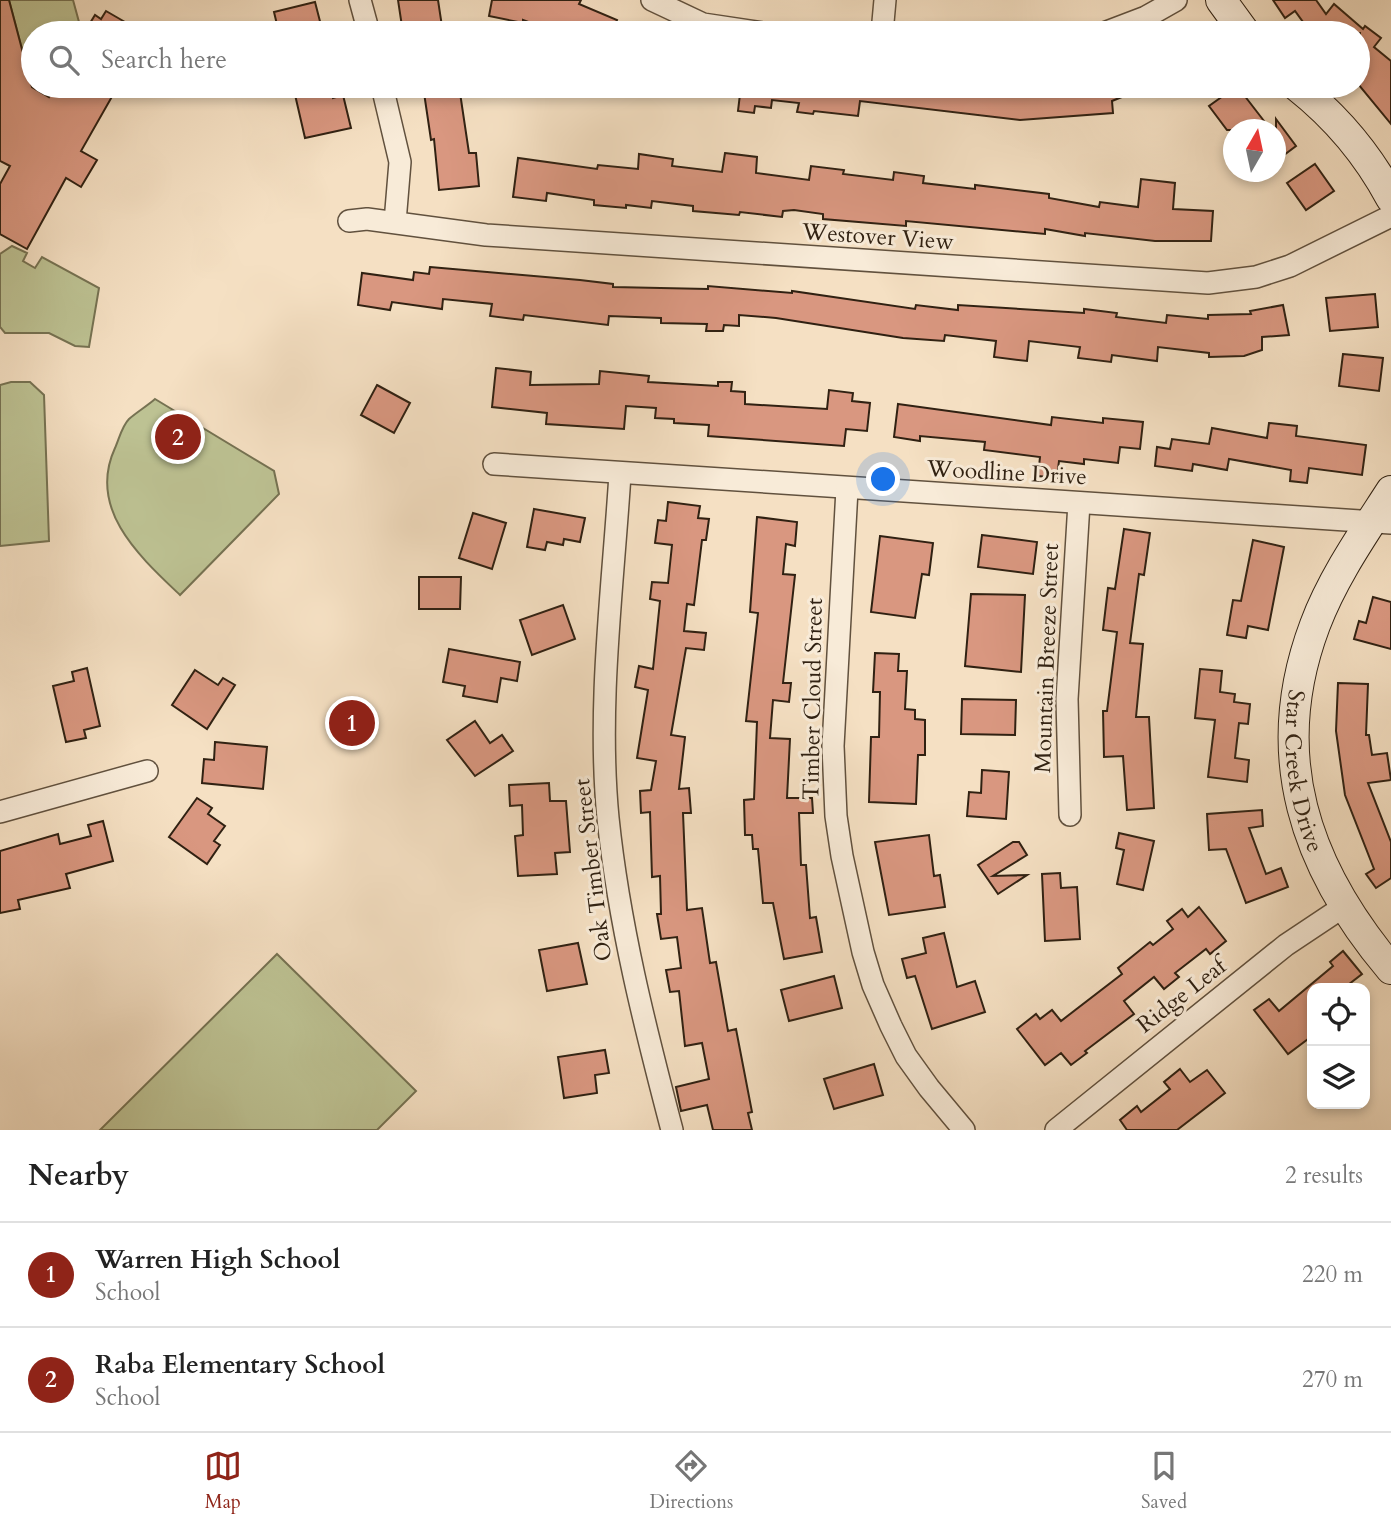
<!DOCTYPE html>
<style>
:root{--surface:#fff;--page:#f6f6f6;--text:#222;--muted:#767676;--line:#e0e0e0;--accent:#8f2418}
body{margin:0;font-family:Cardo,serif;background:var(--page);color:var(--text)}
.controls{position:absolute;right:21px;bottom:21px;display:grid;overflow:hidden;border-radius:14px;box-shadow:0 4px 10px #0003}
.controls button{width:63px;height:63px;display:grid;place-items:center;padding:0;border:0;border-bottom:2px solid var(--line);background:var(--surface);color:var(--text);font:35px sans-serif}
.compass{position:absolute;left:1223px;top:119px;width:63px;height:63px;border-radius:50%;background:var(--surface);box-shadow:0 4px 10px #0003;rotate:9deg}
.you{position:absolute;left:884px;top:480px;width:24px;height:24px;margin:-18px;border:5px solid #fff;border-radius:50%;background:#1a73e8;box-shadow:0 0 0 10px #1a73e833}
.badge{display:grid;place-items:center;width:46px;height:46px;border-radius:50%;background:var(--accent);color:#fff;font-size:23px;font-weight:700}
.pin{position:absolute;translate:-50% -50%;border:4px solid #fff;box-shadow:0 2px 7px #0006}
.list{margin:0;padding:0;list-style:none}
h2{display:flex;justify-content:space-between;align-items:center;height:91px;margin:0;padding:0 28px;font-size:30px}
h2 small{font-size:23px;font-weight:400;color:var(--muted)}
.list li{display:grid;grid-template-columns:46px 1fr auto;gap:21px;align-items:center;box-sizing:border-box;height:105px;padding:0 28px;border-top:2px solid var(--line)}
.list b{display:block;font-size:26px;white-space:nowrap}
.list p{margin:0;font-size:23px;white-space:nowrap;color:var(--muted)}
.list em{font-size:23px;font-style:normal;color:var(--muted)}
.icon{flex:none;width:38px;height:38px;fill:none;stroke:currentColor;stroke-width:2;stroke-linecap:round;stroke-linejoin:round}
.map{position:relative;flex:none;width:1391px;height:1130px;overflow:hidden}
.search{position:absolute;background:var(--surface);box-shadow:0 4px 10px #0003;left:21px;right:21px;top:21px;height:77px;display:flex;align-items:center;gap:18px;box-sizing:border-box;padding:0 24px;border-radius:38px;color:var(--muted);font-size:26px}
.sheet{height:301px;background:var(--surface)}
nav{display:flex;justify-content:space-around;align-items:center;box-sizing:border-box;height:98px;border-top:2px solid var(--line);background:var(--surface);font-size:19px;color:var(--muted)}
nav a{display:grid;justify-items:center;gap:4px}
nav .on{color:var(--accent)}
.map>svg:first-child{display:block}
.green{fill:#bdc293;stroke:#767252;stroke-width:2}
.building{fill:#d99780;stroke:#302112;stroke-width:2}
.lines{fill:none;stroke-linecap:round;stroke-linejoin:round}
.street-casing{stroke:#61513e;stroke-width:24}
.secondary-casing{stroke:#302112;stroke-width:32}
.street{stroke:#f8ebd8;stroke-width:21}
.secondary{stroke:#f8ebd8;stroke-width:30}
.labels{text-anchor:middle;stroke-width:6;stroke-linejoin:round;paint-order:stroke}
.street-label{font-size:23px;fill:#302112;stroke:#f8ebd8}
</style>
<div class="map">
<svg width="1391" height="1130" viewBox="0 0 1391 1130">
<rect width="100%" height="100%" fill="#f5e0c3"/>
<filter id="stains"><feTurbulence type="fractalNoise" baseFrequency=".00286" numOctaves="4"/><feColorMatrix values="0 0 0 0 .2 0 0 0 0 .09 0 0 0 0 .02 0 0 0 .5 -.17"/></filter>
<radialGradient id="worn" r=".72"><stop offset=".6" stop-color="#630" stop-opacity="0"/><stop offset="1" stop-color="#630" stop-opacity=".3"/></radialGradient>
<!-- green -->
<g class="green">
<path d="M9,0H73L82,33H33V86H55L49,97L32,87Z"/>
<path d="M12,246L27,253L23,261L35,268L42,257L99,288L89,347L75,346L49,333H5L0,327V254Z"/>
<path d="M11,382H30L44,395L49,541L0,546V385Z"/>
<path d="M155,399L274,471L279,494L180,595C139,556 87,509 115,448C119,439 122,426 129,419C137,412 147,406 155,399Z"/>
<path d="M277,954L416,1091L377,1130H100Z"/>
</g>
<!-- building -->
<g class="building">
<path d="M0,0H9L32,87L49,97L55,86H118L81,151L97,160L81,187L66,178L27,249L0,234V184L10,166L0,161Z"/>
<path d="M398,0H438L443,33H403Z"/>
<path d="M492,0H581L579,4L617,20L612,33H558L523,20V23L489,16Z"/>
<path d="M1273,0H1316L1326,14L1334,4L1363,29L1365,26L1381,38L1374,47L1391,61V124L1358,84L1360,33H1311L1295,11L1285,18Z"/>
<path d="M315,2L323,33H279L274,12Z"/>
<path d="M106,11L125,22L120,31L125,33H84L95,15L101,19Z"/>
<path d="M293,86H330L333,98L343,95L351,128L305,138Z"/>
<path d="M423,86H459L469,153H476L479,186L439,190L434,139L431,140Z"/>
<path d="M741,86H1149L1112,101L1113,113L1020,120L860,101L858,116L814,111L813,114L797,112L799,103L772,100L771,108L755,106L754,113L738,111Z"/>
<path d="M1237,86L1271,130H1227L1209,106Z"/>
<path d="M1276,119L1296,146L1276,161Z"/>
<path d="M725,153L757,157L756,173L809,180L811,166L844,170L843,174L893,180L894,172L924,176L923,183L975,189V185L1049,194V198L1099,207L1100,202L1138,207L1141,179L1175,183L1173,209L1213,211L1211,241H1155L1085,233V236L1045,229V234L906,221V226L823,219V214L794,210L783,211L782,217L740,212L739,215L693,211V206L652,201L651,208L626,205V208L594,205V200L547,193L546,201L513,197L518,158L597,169L598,165L638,169L639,154L673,159L672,166L722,172Z"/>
<path d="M1315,164L1334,191L1306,210L1287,183Z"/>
<path d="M430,267L580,280L613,284V287L708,289V286L792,293V291L915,309L916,305L958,310V305L1084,313V309L1117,313L1116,317L1166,323L1167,315L1208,319V315L1251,314L1250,311L1283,305L1289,335L1262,337V350L1244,356L1209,357V353L1158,347L1157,361L1112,355L1111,362L1078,358L1080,347L1029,341L1027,361L994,357L996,341L945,335L944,341L903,338L776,318L739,315V326L724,325L723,331H706L707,324L661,323V318L609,316L608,325L524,315L523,320L490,316L492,304L443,299L442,309L392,302L390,310L358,305L362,273L413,280L414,272L429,274Z"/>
<path d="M1375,294L1378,327L1330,331L1326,298Z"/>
<path d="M1343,354L1383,358L1379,391L1339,386Z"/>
<path d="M496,368L531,372L530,385L599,384L600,371L649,376L648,382L718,386V382H732L731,391L745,392V404L827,409L829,390L853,393L852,401L870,403L867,431L846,429L844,446L708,436L709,425L674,423V419L655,418L656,408L626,406L624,429L546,424L547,413L492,407Z"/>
<path d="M377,385L410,403L394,433L361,415Z"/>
<path d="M898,404L1051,425L1052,417L1103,423V418L1143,422L1140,449L1120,447L1118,463L1084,459V464L1059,461L1057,478L1038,476L1040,457L984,450L985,442L920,436V441L894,437Z"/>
<path d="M1269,423L1297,426L1296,436L1366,445L1362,475L1309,468L1307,483L1290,481L1291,470L1229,459L1227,470L1193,464L1192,471L1155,466L1157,447L1170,449L1172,439L1209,444L1212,428L1267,438Z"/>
<path d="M668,502L700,506L698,518L709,519L706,540H702L694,605L687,604L684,631L706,633L704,650L686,648L671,735L685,737L679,789L689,788L691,813H683L687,910L702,908L710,963L716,962L728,1031L736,1029L752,1112L748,1113L752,1130H713L707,1105L681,1111L676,1087L709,1079L702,1043L685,1046L679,991L670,992L666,970L681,968L677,937L661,939L657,914H661L660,876L652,877L650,812L641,813L640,791L651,790L656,761L637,758L648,690L635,687L639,666L653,669L660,601L650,599L652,582L668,583L672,545L655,543L658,520L666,521Z"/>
<path d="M534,509L585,518L580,542L564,539L563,545L547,542L545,550L527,547Z"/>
<path d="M473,513L506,523L492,569L459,558Z"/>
<path d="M757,517L797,522L795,546L786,544L783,574L795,575L783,683H791L789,702L773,700L770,738L790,739L787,798H812L813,813H799L801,865H806L810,918L816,917L822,952L784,959L773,903H763L758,849H753L752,835H745L744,800L754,799L757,722L746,721L758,613L750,612Z"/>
<path d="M1124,529L1150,533L1144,575L1139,574L1130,643L1143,644L1136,717H1149L1154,808L1127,810L1123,756L1104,757L1103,711H1107L1117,632L1103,630L1108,588L1115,589Z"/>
<path d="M982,535L1037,542L1033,574L978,567Z"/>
<path d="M880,536L933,543L929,575L922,574L915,618L871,612Z"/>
<path d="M1253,540L1284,547L1268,630L1248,626L1246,638L1227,635L1233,600L1241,601Z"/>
<path d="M419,577H461L460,609H419Z"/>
<path d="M971,594L1025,595L1021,672L965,666Z"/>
<path d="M1373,597L1391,602V649L1354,639L1359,621L1366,623Z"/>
<path d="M563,605L575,639L532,655L520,620Z"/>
<path d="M449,649L520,662L517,681L501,678L497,702L463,696L465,686L443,682Z"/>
<path d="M875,653L899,654L898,671H907L905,709L915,710V719L925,720V755H918L916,804L869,802L871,737H879L880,692H873Z"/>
<path d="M87,668L100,726L84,730L86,738L66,742L53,686L74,681L72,672Z"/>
<path d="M1200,669L1222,671L1220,692L1235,694L1234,702L1250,704L1248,724L1239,723L1235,758L1249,760L1247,782L1208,777L1215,720L1195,718Z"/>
<path d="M195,670L218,685L223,678L235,685L207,729L172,705Z"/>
<path d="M1338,683L1368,684L1366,735H1369L1372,755L1387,753L1391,780L1368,783L1391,842V878L1376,888L1366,874L1374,869L1345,795L1336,731Z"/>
<path d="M962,699L1016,700L1015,735L961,734Z"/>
<path d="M475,721L490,743L502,735L513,751L475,776L447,740Z"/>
<path d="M215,742L267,747L263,789L202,783L204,759L214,760Z"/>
<path d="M982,770L1009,772L1006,819L967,816L969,792L981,793Z"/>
<path d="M549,783L550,801H566L570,852L555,853L557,874L518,876L515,836L523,835L522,805L510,806L509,785Z"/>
<path d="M197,798L212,808L208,814L225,826L214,841L220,845L207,864L169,837Z"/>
<path d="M1262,810L1263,826L1249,828L1266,874L1281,868L1288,887L1246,903L1226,849L1209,850L1207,814Z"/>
<path d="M103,821L113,861L66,874L70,888L18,900L20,909L0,913V851L58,834L60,844L91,836L88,825Z"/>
<path d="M1119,833L1154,841L1143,890L1117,884L1124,850L1116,848Z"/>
<path d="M929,835L934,876L940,875L945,907L889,915L875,842Z"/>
<path d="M1013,842H1019L1027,855L993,876L1027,875L998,894L978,865Z"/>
<path d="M1060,873L1061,888L1077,887L1080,939L1045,941L1042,874Z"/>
<path d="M1199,907L1226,941L1210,954L1206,949L1175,973L1179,977L1164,989L1154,977L1124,1001L1134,1014L1085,1051L1087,1053L1071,1065L1061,1053L1045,1065L1017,1029L1036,1014L1040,1019L1052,1010L1061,1021L1122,974L1118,968L1150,942L1153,945L1173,929L1167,921L1182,909L1188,917Z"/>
<path d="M944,933L957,987L975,981L985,1012L932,1029L915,976L907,978L902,959L926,953L923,938Z"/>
<path d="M578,943L587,984L547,991L539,950Z"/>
<path d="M1343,951L1362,974L1344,988H1312V1036L1288,1054L1254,1010L1269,999L1279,1011L1333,966L1330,962Z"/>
<path d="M834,976L842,1008L789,1021L781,990Z"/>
<path d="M605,1050L609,1073L595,1075L597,1093L564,1098L558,1057Z"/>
<path d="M874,1064L883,1095L834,1109L824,1079Z"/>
<path d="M1180,1069L1190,1082L1207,1070L1225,1093L1177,1130H1127L1120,1120L1137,1106L1141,1112L1170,1089L1164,1082Z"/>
</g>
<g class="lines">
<!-- street casing -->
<g class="street-casing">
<g id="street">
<path d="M360,0L369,33"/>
<path d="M652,0L703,24L763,33"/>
<path d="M882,33L885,0"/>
<path d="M1104,33L1146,17L1176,0"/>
<path d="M382,86L400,162L395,222"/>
<path d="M349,221L367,219L486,235L1208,283L1256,277L1290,266L1391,216"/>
<path d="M494,464L1391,523"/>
<path d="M620,474C613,587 597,705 608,818C619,925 645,1027 672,1130"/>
<path d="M847,489L833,746L836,816L842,856L863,952L873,985L891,1026L906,1056L929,1088L964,1130"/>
<path d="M0,812L147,771"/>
<path d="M1070,815L1067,699L1079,503"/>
<path d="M1056,1130L1286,945L1343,907"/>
</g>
</g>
<!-- secondary casing -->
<g class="secondary-casing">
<g id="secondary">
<path d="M1221,0L1245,33"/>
<path d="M1297,86C1335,116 1368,155 1391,198"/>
<path id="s1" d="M1391,491C1364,533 1333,577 1315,625C1266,755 1305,867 1391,969"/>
</g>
</g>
<!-- street -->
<use href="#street" class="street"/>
<!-- secondary -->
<use href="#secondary" class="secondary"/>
</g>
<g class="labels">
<!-- street labels -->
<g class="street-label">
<text transform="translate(878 236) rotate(4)" y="8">Westover View</text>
<text transform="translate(1007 472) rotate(3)" y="8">Woodline Drive</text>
<text transform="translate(1046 658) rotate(-88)" y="8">Mountain Breeze Street</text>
<text transform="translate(812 699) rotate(-89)" y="8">Timber Cloud Street</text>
<text dy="8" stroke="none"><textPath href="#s1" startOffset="304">Star Creek Drive</textPath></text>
<text transform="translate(592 870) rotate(-97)" y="8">Oak Timber Street</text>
<text transform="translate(1181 995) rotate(-38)" y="8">Ridge Leaf</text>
</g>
</g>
<rect width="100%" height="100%" filter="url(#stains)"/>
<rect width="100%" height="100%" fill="url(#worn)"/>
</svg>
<div class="controls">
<button><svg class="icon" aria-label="locate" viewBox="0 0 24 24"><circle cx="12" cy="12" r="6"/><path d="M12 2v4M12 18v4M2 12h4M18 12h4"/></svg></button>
<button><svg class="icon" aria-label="layers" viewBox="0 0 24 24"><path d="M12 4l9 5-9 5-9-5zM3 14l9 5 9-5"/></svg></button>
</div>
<svg class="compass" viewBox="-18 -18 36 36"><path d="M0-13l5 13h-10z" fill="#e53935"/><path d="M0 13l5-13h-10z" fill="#767676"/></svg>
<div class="you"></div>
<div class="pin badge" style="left:352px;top:723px">1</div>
<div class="pin badge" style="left:178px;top:437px">2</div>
<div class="search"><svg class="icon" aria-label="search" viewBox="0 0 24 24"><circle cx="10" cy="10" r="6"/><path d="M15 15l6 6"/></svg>Search here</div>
</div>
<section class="sheet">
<h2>Nearby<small>2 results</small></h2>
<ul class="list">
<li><span class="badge">1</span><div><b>Warren High School</b><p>School</p></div><em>220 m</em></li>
<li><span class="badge">2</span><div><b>Raba Elementary School</b><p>School</p></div><em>270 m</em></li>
</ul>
</section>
<nav>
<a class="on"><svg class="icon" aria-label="map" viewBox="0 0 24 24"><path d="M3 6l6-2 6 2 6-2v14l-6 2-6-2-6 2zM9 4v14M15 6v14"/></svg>Map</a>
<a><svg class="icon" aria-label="directions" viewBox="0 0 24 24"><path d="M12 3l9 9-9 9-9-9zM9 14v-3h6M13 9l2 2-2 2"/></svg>Directions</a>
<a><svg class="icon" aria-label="saved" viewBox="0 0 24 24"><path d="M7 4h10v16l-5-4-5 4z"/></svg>Saved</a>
</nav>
